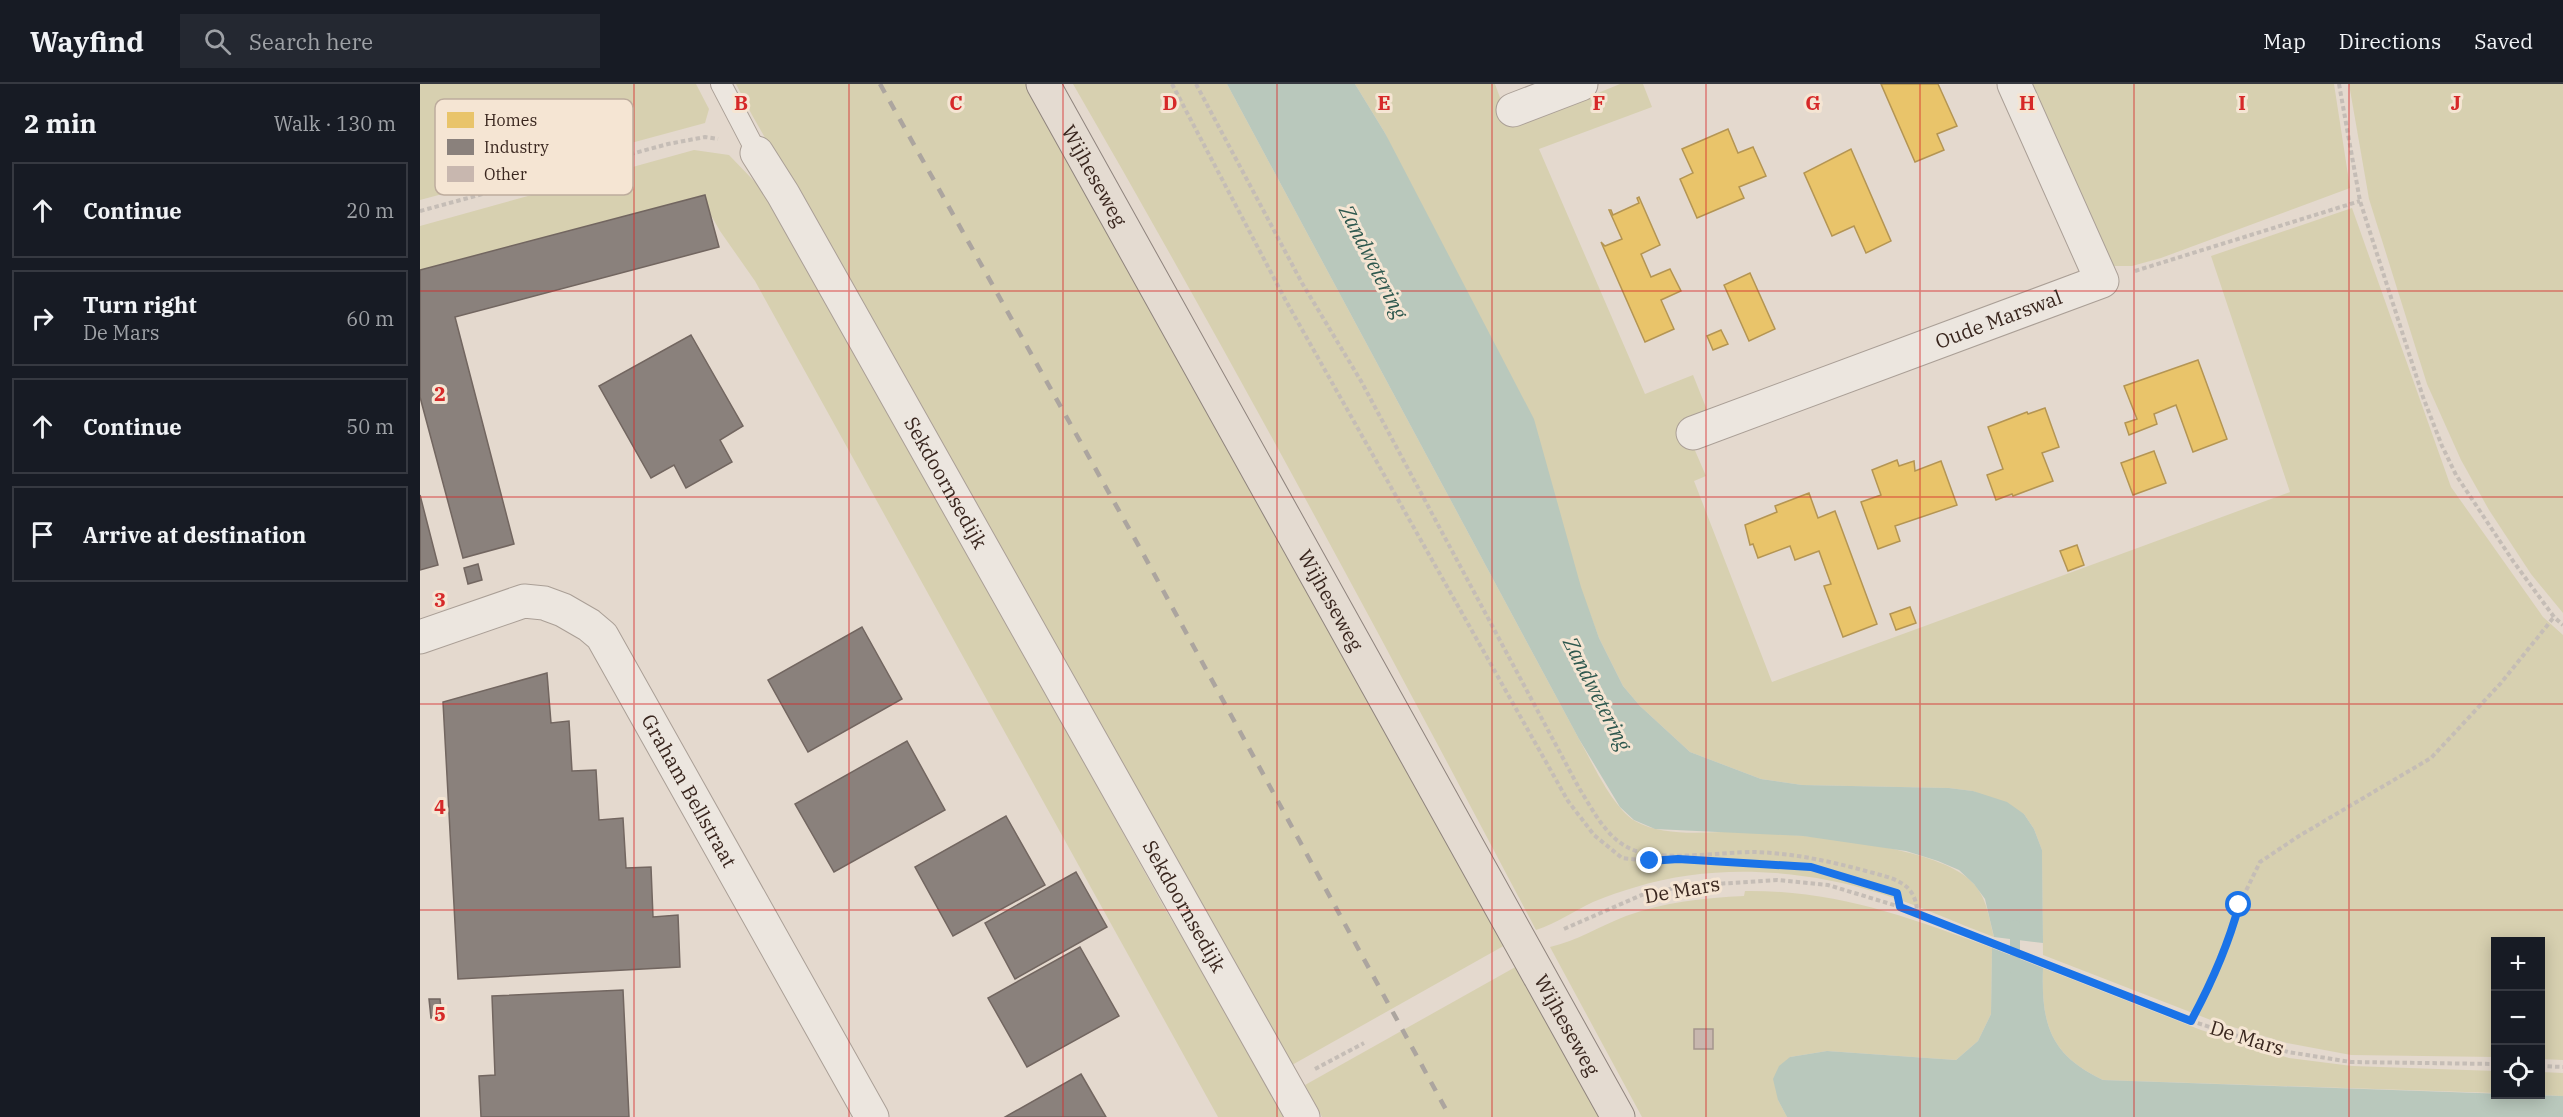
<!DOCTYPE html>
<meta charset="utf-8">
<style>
:root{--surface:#171b24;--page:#242831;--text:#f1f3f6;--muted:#9ea1a6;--line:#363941}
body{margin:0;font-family:"IBM Plex Serif",serif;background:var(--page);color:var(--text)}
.controls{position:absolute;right:18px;bottom:18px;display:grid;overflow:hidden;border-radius:0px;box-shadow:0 3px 15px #0003}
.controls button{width:54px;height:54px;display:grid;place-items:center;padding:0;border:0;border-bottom:2px solid var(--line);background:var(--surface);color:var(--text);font:30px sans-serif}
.stop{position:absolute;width:18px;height:18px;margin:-14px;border:4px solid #1a73e8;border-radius:50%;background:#fff}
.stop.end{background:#1a73e8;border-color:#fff;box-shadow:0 2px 6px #0008}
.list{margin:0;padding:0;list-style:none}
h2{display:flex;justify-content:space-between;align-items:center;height:78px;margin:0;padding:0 24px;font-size:26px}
h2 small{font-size:20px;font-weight:400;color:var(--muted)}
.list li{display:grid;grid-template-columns:39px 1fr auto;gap:18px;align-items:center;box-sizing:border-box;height:96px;margin:0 12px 12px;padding:0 12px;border:2px solid var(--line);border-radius:0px}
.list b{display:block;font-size:22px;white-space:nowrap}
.list p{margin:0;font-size:20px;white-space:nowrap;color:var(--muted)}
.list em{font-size:20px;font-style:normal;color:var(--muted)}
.icon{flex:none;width:33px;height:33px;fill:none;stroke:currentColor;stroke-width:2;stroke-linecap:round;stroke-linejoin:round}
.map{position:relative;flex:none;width:2143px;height:1033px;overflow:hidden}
header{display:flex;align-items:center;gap:36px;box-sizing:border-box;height:84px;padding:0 30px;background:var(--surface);border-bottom:2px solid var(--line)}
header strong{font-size:28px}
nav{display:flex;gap:33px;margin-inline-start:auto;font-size:21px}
.search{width:420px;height:54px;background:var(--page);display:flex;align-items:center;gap:15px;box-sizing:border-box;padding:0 21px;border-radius:0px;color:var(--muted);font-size:22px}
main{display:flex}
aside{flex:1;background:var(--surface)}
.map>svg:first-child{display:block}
.green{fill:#d7d0b0}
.water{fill:#b9c8bc}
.homes{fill:#e9c46a;stroke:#b49553;stroke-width:1.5}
.industry{fill:#8a817c;stroke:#726660;stroke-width:1.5}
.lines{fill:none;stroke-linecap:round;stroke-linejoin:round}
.stream{stroke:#b9c8bc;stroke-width:10}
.building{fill:#c8b7af;stroke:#a5958d;stroke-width:1.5}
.lane-casing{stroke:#aa9f96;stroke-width:22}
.street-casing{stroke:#aa9f96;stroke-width:35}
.primary-casing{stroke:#8f847d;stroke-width:35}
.path{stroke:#c5bdb6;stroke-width:4;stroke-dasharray:4.5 3;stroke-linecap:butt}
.lane{stroke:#ece6df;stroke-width:20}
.street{stroke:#ece6df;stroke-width:33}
.primary{stroke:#e4dbd1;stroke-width:33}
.rail{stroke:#aca59f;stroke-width:4.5;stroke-dasharray:10 10;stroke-linecap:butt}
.route{stroke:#1a73e8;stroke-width:8}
.grid{fill:none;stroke:#d62828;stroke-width:1.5;stroke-opacity:0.55}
.labels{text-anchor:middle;stroke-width:6;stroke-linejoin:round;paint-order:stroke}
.street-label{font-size:20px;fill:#39261e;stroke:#f5e5d3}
.water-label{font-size:21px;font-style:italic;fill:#2e584e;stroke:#f5e5d3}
.key{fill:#f5e5d3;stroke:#bdac9d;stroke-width:1.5}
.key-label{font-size:16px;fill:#39261e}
.grid-label{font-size:20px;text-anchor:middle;font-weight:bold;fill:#d62828;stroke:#f5e5d3;stroke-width:6;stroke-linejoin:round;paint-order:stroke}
</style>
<header>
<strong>Wayfind</strong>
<div class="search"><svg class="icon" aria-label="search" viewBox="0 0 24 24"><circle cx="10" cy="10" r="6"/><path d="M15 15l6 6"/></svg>Search here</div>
<nav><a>Map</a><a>Directions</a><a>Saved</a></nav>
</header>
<main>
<aside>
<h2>2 min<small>Walk · 130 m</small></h2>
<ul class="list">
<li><svg class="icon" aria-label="ahead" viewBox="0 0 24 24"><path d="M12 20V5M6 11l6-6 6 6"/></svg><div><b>Continue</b></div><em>20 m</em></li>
<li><svg class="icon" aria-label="right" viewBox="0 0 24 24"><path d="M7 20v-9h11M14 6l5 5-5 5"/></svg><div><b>Turn right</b><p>De Mars</p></div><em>60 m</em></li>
<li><svg class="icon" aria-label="ahead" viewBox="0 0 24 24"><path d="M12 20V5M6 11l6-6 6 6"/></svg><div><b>Continue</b></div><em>50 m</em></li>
<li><svg class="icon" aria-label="arrive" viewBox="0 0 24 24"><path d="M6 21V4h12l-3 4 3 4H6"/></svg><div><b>Arrive at destination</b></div></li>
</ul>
</aside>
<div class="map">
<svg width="2143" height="1033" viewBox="0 0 2143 1033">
<rect width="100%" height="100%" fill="#e4d9ce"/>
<!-- green -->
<g class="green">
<path d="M0,0H276L289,25L285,39L0,116Z"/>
<path d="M316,0H612L1087,860L872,981L332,31Z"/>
<path d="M653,0H807L1159,655C1172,678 1192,723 1215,737C1243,753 1282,748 1313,748C1368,749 1517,759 1553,799C1567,814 1569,834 1574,853C1536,839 1498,821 1459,809C1382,785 1294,779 1216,803C1202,807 1187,812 1173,818C1154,827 1137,839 1116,846C966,562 814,278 653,0Z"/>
<path d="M935,0H1075L1086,30L1100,41L1200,0H1223L1232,23L1119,65L1225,310L1273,291L1289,331L1264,341L1286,392L1274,397L1352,598L1870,408L1791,172L1932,124L2031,403L2123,533L2143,551V976L2121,975L2120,858H2076L2075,973L1931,971L1867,959L1796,938L1623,871L1622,766L1614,745L1604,730L1553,707L1529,704L1382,701L1341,695L1270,668L1220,622L1203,602L1179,554L1160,503L965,49Z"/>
<path d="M1607,0H1914L1930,104L1741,174L1712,182H1687Z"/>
<path d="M1929,0H2143V529L2111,490L2069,426L2041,376L2007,300L1949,115Z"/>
<path d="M274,66L309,71L336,99L394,190L745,825L870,1033H798L335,197L300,147L280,112L0,186V142Z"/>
<path d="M1325,807C1417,806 1487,833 1572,864L1571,930L1558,957L1536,976L1407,967L1370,973L1358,1016L1367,1033H1222L1130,863C1157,857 1180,842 1206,832C1244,818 1284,814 1324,812Z"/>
<path d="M1099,881L1181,1033H902L885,1001Z"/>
<path d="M1623,884L1781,946L1869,974L1932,982L2075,987V1009L1683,996C1630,971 1621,940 1623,884Z"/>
<path d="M2121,988L2143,989V1012L2118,1011L2120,1010Z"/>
</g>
<!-- water -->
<g class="water">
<path d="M807,0H935L965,49L1114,335L1161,503L1179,554L1203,602L1220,622L1270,668L1341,695L1382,701L1529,704L1553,707L1587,718L1604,730L1614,745L1622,766L1623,859L1574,853L1565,815L1554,800L1539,786L1518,777L1486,767L1383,752L1235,745L1214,736L1200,723L1159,655Z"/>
<path d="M1572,864L1623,884C1621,940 1630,971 1683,996L2143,1012V1033H1367L1358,1016L1353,995L1359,982L1370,973L1407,967L1536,976L1558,957L1571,930Z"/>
</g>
<!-- homes -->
<g class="homes">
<path d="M1461,0H1518L1537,42L1517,50L1524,66L1495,78Z"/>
<path d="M1308,45L1318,69L1333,63L1346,92L1319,103L1324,114L1277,134L1260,95L1273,89L1262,65Z"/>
<path d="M1431,65L1471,157L1446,169L1434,142L1412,152L1384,89Z"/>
<path d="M1219,113L1240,161L1221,170L1231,193L1250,185L1261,207L1241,216L1254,245L1225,258L1181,158L1185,162L1202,155L1189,126H1191L1193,131L1219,119L1217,114Z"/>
<path d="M1330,189L1355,245L1329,257L1304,201Z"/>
<path d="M1301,246L1308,260L1293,266L1287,252Z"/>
<path d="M1778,276L1807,355L1773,368L1756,321L1734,330L1737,340L1709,351L1705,339L1717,335L1704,302Z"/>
<path d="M1625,324L1639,363L1622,369L1633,397L1593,412L1592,410L1576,416L1567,391L1583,385L1568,343L1607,328L1608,330Z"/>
<path d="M1734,367L1746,399L1713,411L1701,379Z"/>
<path d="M1477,376L1479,382L1494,377L1495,387L1521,377L1537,421L1475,442L1480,457L1458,465L1441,418L1461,411L1452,386Z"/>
<path d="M1389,409L1398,434L1415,427L1457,540L1423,553L1404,502L1411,500L1399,467L1375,476L1370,462L1338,474L1333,460L1330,461L1325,441L1357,428L1355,422Z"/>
<path d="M1657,461L1664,481L1648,487L1640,467Z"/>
<path d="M1490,523L1496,539L1476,546L1470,530Z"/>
</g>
<!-- industry -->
<g class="industry">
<path d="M285,111L299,163L35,233L94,460L43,474L0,313V186Z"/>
<path d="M271,251L323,342L300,356L312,378L266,404L254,381L231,394L179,302Z"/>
<path d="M0,411L18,481L0,486Z"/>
<path d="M58,480L62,496L48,500L44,484Z"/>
<path d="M442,543L482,615L388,668L348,596Z"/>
<path d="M127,589L131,639L149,637L152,687L176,686L179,736L203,734L206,784L231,783L233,833L258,831L260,883L38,895L23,618Z"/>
<path d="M487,657L525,726L414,788L375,720Z"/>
<path d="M586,732L625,801L533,852L495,783Z"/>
<path d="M656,788L687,843L595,895L565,839Z"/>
<path d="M660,863L699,932L607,983L568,914Z"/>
<path d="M203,906L209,1033H61L59,992L75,991L72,912Z"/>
<path d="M9,915H20L22,933L11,934Z"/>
<path d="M661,990L686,1033H585Z"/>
</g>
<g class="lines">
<!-- stream -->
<path class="stream" d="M1595,886V841"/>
</g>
<!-- building -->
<rect class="building" x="1274" y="945" width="19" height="20"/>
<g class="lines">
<!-- lane casing -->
<g class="lane-casing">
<path id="lane" d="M301,0L337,69"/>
</g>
<!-- street casing -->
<g class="street-casing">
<g id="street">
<path d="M1093,26L1161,0"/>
<path id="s1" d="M337,69L363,110L883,1033"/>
<path id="s2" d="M1273,349L1682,197L1594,0"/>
<path id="s3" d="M0,553L104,517L124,519L143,526L169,541L182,552L452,1033"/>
</g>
</g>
<!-- primary casing -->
<g class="primary-casing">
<g id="primary">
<path id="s4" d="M623,0L1198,1033"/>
</g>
</g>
<!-- path -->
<g class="path">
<path d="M752,0L866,217L1148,717L1174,751L1202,774L1230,777L1258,775L1391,783L1477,809L1480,823"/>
<path d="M776,0L882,199L941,297L1159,704C1173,726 1186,754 1211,765C1239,778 1301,768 1334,768C1372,769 1409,777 1446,787C1471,794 1496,797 1497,828"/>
<path d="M1919,0L1940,117L2003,313L2022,362L2036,391L2093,477L2134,533L2143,541"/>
<path d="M0,127L248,60L285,53L298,55"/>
<path d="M1715,187L1940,117"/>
<path d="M1144,845L1224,810L1265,802L1357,796L1408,801L1497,828L1771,937L1868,968L1931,978L2076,980"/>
<path d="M1771,937L1792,897L1812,847L1819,821L1840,778L1879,752L2011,674L2081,599L2134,533"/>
<path d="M2120,982L2143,983"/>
<path d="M895,985L944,959"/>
</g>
<!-- lane -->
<use href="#lane" class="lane"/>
<!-- street -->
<use href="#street" class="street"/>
<!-- primary -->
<use href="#primary" class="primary"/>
<!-- rail -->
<path class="rail" d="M460,0L721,466L1030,1033"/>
</g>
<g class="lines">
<!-- route -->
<path class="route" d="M1230,777L1258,775L1391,783L1477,809L1480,823L1771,937C1791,900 1808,862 1819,821"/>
</g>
<!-- grid -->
<path class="grid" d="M214,0V1033M429,0V1033M643,0V1033M857,0V1033M1072,0V1033M1286,0V1033M1500,0V1033M1714,0V1033M1929,0V1033M0,207H2143M0,413H2143M0,620H2143M0,826H2143"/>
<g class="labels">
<!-- street labels -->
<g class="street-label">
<text dy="7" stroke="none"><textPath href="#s4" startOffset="105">Wijheseweg</textPath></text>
<text dy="7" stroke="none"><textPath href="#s2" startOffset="326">Oude Marswal</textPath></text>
<text dy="7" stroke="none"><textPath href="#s1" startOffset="380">Sekdoornsedijk</textPath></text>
<text dy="7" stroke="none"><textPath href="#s4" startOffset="591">Wijheseweg</textPath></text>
<text dy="7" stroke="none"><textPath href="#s3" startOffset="375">Graham Bellstraat</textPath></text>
<text transform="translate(1262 806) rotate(-10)" y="7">De Mars</text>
<text dy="7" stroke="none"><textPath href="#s1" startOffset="866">Sekdoornsedijk</textPath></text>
<text dy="7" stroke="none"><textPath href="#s4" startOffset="1077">Wijheseweg</textPath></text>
<text transform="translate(1827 954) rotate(17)" y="7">De Mars</text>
</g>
<!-- water labels -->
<g class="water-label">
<text transform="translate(953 178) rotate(63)" y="7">Zandwetering</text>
<text transform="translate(1177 610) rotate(63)" y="7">Zandwetering</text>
</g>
</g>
<!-- legend -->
<rect x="15" y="15" width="198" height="96" rx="9" class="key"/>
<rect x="27" y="28" width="27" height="16" fill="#e9c46a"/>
<rect x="27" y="55" width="27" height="16" fill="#8a817c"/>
<rect x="27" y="82" width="27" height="16" fill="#c8b7af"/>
<g class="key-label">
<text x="64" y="42">Homes</text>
<text x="64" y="69">Industry</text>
<text x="64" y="96">Other</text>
</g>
<g class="grid-label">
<text x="321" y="26">B</text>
<text x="536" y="26">C</text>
<text x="750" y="26">D</text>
<text x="964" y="26">E</text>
<text x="1179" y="26">F</text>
<text x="1393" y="26">G</text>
<text x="1607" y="26">H</text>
<text x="1822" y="26">I</text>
<text x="2036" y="26">J</text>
<text x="20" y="317">2</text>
<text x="20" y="523">3</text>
<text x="20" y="730">4</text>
<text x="20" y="937">5</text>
</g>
</svg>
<div class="controls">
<button>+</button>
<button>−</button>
<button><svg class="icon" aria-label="locate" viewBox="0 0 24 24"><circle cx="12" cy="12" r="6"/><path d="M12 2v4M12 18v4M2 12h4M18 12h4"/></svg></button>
</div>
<div class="stop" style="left:1819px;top:821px"></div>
<div class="stop end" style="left:1230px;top:777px"></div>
</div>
</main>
